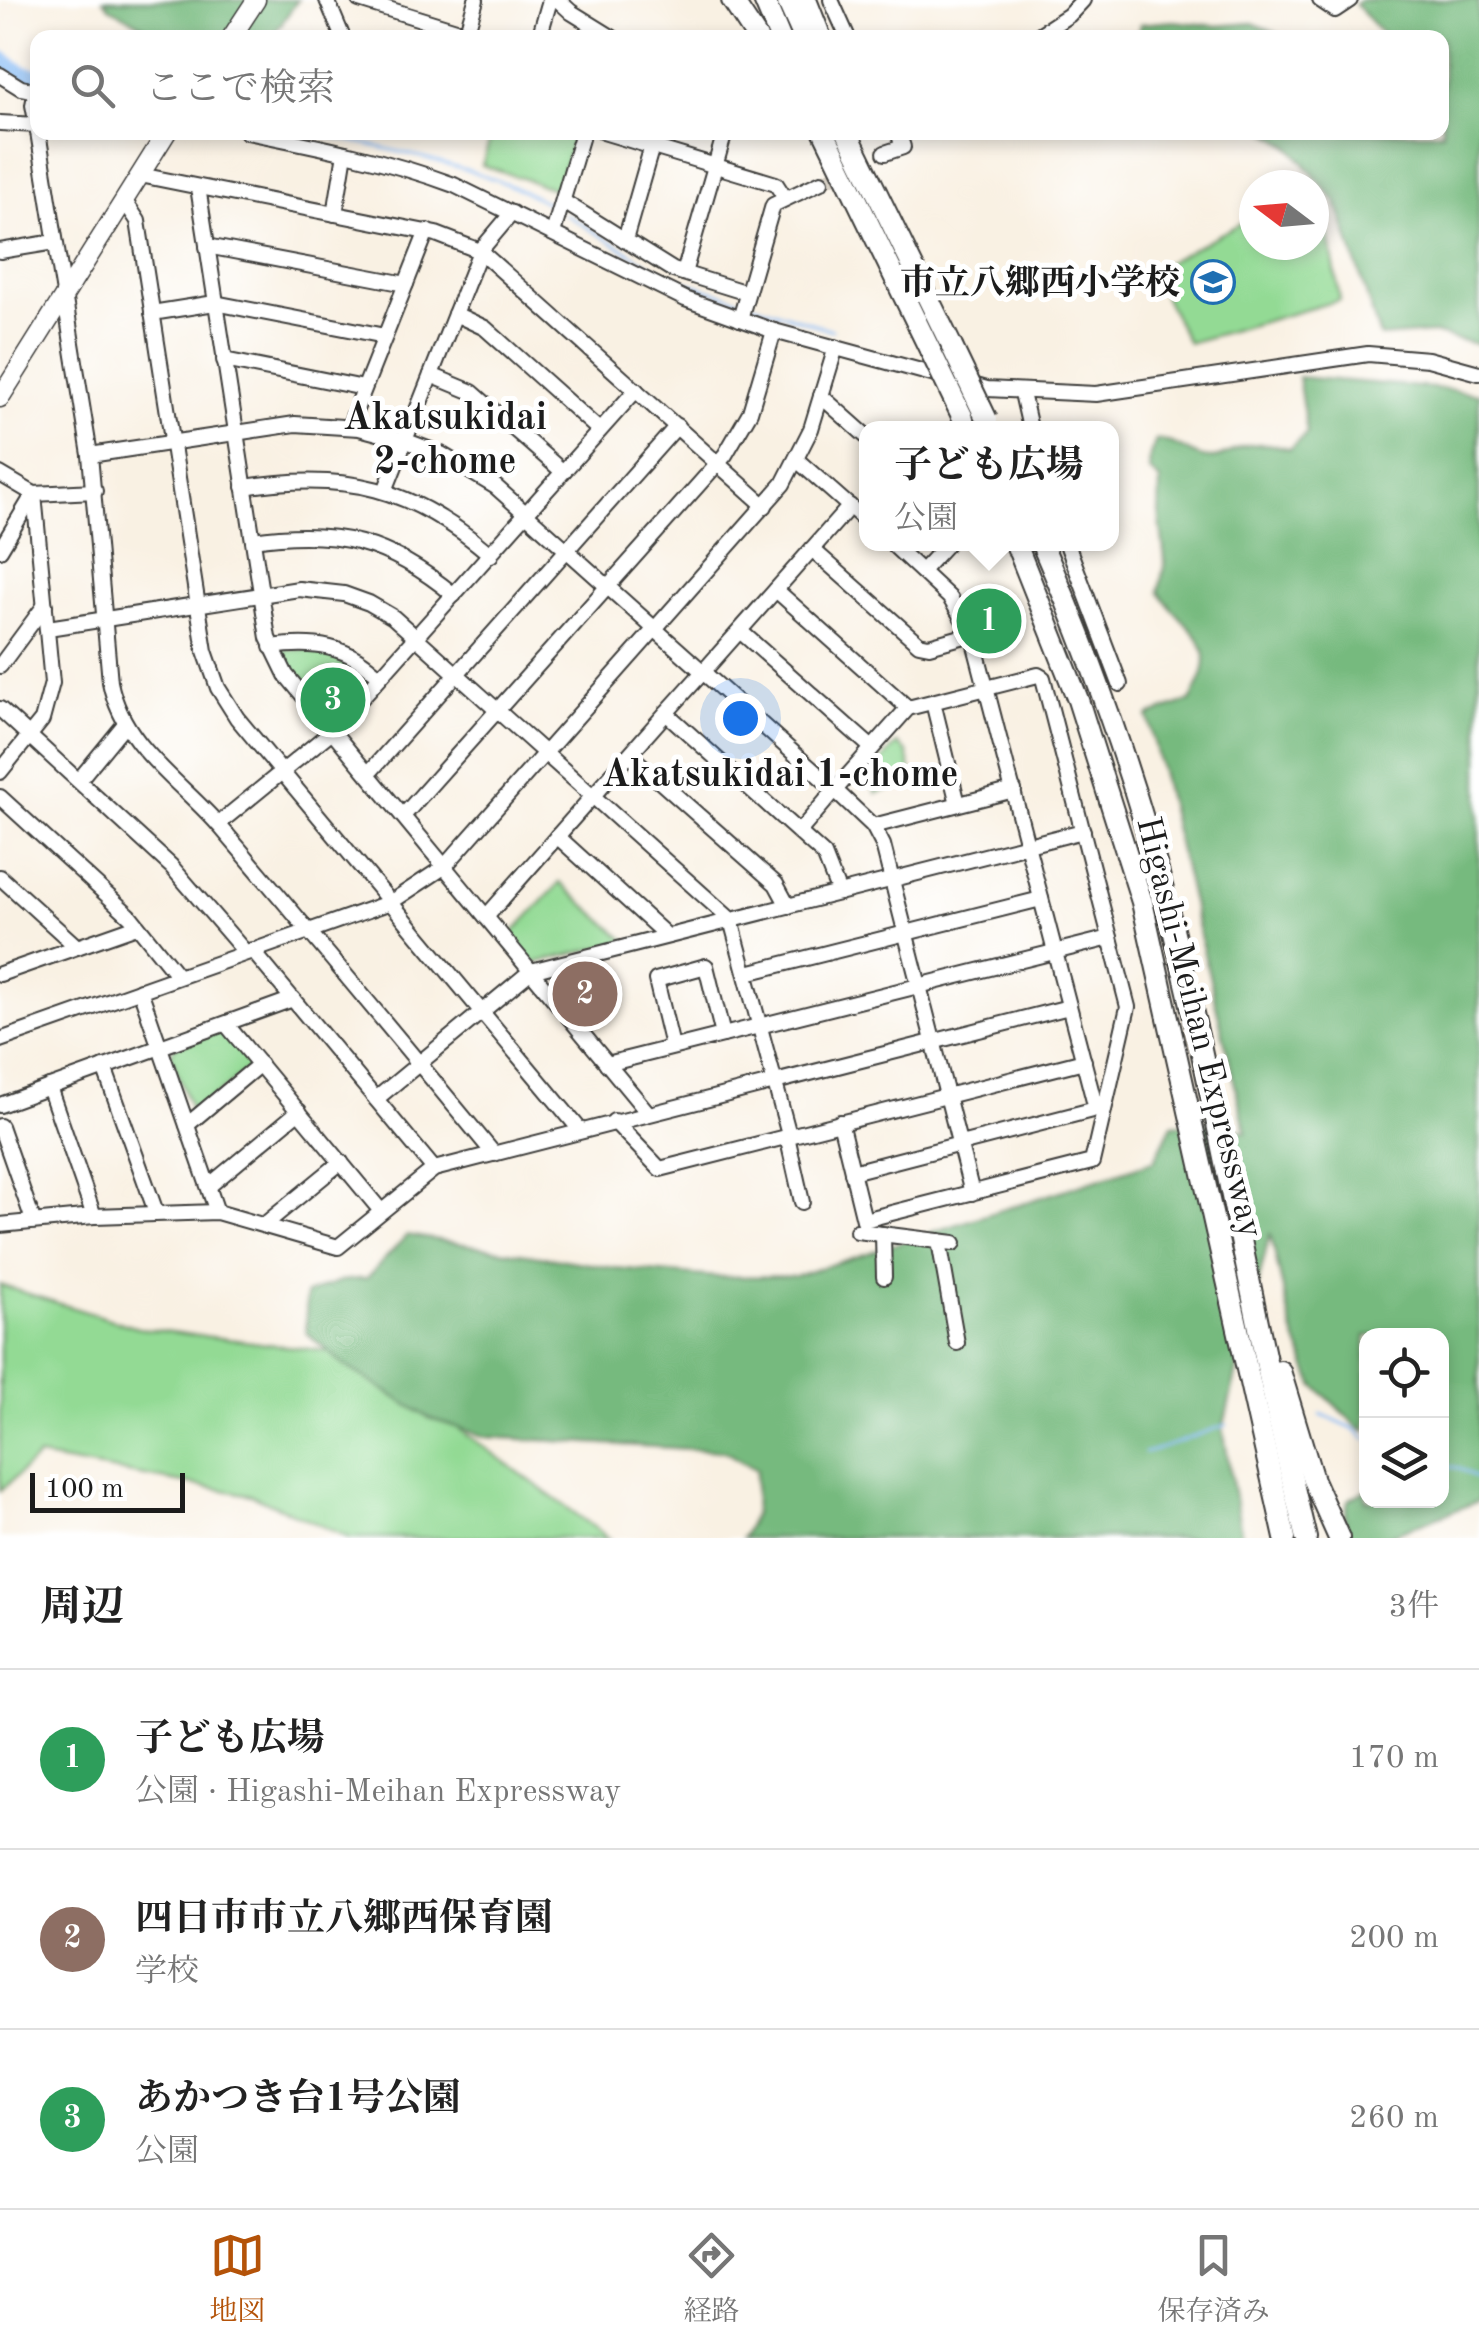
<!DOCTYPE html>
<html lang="ja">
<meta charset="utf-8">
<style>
:root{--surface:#fff;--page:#f2f2f2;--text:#222;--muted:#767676;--line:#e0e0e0;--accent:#b45309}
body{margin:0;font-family:"Old Standard TT","Noto Serif JP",serif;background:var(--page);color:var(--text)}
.controls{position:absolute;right:30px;bottom:30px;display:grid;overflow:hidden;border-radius:20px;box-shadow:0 5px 15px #0003}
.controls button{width:90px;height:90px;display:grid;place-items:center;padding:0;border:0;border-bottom:2px solid var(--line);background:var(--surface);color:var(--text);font:50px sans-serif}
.compass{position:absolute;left:1239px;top:170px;width:90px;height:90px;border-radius:50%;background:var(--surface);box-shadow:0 5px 15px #0003;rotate:286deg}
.scale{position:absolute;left:30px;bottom:25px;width:155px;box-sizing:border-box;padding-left:10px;border:5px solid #1c1c1c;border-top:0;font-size:28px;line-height:35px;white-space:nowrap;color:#1c1c1c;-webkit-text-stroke:8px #fff;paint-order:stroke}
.you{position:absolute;left:740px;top:718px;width:35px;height:35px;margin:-25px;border:8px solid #fff;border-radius:50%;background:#1a73e8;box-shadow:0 0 0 15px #1a73e833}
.badge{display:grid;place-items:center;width:65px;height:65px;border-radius:50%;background:var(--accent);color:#fff;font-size:32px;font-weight:700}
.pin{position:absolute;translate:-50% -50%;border:5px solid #fff;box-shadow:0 2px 10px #0006}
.popup{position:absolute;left:859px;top:421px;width:260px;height:130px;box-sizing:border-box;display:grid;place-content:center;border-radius:20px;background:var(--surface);filter:drop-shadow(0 2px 8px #0005);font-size:32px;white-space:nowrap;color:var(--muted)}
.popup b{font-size:38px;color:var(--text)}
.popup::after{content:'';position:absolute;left:50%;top:100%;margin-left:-20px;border:20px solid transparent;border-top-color:var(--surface)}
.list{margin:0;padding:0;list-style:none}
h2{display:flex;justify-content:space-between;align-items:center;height:130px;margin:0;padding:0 40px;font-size:42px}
h2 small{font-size:32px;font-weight:400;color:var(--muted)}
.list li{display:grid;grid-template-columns:65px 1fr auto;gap:30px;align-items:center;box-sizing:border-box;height:180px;padding:0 40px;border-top:2px solid var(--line)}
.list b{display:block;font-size:38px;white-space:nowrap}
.list p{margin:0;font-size:32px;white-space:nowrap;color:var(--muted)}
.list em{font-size:32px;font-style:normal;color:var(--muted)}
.icon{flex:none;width:55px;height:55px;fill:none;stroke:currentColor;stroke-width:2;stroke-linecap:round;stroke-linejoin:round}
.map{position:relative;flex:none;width:1479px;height:1538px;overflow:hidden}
.search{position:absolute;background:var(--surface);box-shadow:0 5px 15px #0003;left:30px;right:30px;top:30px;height:110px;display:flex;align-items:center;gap:25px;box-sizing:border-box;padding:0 35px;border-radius:20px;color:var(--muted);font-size:38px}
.sheet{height:670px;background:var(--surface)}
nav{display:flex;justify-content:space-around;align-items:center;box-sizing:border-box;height:140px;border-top:2px solid var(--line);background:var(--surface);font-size:28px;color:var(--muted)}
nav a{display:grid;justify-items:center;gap:5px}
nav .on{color:var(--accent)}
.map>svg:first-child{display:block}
.green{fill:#93da94;stroke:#587b58;stroke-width:2.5}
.forest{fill:#76ba7e;stroke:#496b4d;stroke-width:2.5}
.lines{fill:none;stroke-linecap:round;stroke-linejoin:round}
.stream{stroke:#86bbf5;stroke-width:2.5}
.river{stroke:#86bbf5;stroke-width:18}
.minor-tunnel{stroke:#d8d1c5;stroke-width:14;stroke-dasharray:14 7;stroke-linecap:butt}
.minor-casing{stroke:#3d3c3a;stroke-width:18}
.major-casing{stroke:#3d3c3a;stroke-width:21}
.highway-casing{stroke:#3d3c3a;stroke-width:24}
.minor{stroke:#fff;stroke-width:14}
.major{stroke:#fff;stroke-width:18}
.highway{stroke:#fff;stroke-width:20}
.highway-bridge-casing{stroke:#3d3c3a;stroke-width:24;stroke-linecap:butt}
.highway-bridge{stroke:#fff;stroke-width:20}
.labels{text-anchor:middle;stroke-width:10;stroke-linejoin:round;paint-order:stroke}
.poi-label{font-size:35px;font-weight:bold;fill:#1c1c1c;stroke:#fff;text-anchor:end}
.street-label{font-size:35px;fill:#1c1c1c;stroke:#fff}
.neighbourhood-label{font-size:38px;font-weight:bold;fill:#1c1c1c;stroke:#fff}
</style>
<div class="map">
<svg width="1479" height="1538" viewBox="0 0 1479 1538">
<rect width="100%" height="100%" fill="#fff"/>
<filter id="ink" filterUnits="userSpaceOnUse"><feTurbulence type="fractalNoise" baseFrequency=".01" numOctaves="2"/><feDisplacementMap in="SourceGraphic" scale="20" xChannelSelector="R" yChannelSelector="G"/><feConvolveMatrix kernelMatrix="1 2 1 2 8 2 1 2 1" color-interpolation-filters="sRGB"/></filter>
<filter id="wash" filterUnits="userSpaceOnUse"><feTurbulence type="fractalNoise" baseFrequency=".0048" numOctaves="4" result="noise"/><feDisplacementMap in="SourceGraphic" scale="40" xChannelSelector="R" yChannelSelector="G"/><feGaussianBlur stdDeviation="2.25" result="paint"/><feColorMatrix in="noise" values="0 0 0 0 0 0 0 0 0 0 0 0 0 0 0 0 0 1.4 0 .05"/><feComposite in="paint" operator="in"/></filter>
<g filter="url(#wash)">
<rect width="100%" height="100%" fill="#f9f1e3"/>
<!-- green -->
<g class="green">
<path d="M492,133H550L573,139L557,190L482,165Z"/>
<path d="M1314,215L1328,230L1340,300L1188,343L1151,271L1254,216V245H1314Z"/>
<path d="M283,649L327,650L371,674V680L335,720H331L292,675L281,655Z"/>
<path d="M897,744L907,752L914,783L876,793L868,776Z"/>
<path d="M560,883L627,941L531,964L509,937Z"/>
<path d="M218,1031L231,1035L252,1059L250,1068L196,1111L190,1109L171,1055L174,1047Z"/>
<path d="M0,1285L138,1328L358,1355L609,1538H349L251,1495L38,1457L0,1491Z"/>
</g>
<!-- forest -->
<g class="forest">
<path d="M103,0H298L271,38L163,37L109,7Z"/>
<path d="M1360,0H1479V345L1433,333L1380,337L1337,203L1290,147L1269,133L1442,132V38L1380,37L1382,34L1355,4Z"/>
<path d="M1174,21L1216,26L1253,23L1284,37H1137L1141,24Z"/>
<path d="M1298,377L1447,389L1479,394V1501L1383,1538H1347L1345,1515L1348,1500L1366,1490V1500H1442V1467L1446,1465L1442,1447V1336H1366V1431L1357,1426L1313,1384L1292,1328L1270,1233L1223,1429L1242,1538H742L754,1514L756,1470L724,1451L486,1437L429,1418L344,1365L306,1332V1294L340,1281L367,1278L407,1235L615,1268L716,1277L796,1276L1154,1161L1172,1125L1200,1123L1246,1132L1148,716L1190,701C1226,640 1190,638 1159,592L1165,560L1159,513L1160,481L1149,470L1150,455L1156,440C1179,441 1190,457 1210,458C1221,459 1230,451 1241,447C1256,442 1274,444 1290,449L1307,433Z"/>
</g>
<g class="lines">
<!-- stream -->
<g class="stream">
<path d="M311,132C388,149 486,167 554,207"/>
<path d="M565,214L670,277L740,300"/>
<path d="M753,304L832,330"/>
<path d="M1321,1414L1355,1429L1366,1439"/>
<path d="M1144,1453C1173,1447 1198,1433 1227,1425"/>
<path d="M1442,1466L1460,1468L1479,1480"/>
</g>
<!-- river -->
<path class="river" d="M0,59L21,74L38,77"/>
</g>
</g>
<g filter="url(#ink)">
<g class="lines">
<!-- minor-tunnel -->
<path class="minor-tunnel" d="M821,182L885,153"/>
<!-- minor casing -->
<g class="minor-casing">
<g id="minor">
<path d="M327,0L343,38"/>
<path d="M359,0L466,33"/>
<path d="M558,0L571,12L613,38"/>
<path d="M831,0L848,38"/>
<path d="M1320,0L1335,10L1350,0"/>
<path d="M465,38L476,0"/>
<path d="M539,38L550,0"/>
<path d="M1034,38L1069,15L1083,0"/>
<path d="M0,75L21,88L38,91"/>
<path d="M36,91L33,105L38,131"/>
<path d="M0,123L37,125"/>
<path d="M38,132L90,455L110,682C123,748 184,783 224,831C315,938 405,1046 494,1154"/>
<path d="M247,132C317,146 387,160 454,185L685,299L774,331L987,389L1096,394L1368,354L1428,359L1479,373"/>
<path d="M603,132L776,184L785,198"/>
<path d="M885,153L903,147L898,132"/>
<path d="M140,175L436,234L480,251L765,506"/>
<path d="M198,187L268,638L286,675L648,1113"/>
<path d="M124,200L138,221L205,651L218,688L237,718L581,1131"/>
<path d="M564,202L673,270L747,293"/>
<path d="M335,214L345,153"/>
<path d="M553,233L583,132"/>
<path d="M625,240L656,132"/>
<path d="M207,246L406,284"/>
<path d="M0,251L55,242"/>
<path d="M684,273L725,132"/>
<path d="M152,313L215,303L385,336"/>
<path d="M455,314L485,328L599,430"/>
<path d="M740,319L773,205L821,182"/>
<path d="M224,360L364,388"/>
<path d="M431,375L472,392L563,472"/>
<path d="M1022,393L1030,428"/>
<path d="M821,396L866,436"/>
<path d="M349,427L427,231"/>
<path d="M90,455L295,424L359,428L404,440L441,454L496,487L703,672L850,506"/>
<path d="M797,460L866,521"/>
<path d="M0,474L34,494L95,491"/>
<path d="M244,487C346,471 412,487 491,555"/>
<path d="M385,491L480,251L512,213"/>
<path d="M253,540C336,528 389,541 454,595"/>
<path d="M892,544L950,598L972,634L1096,1109"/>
<path d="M1067,544L1120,684"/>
<path d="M812,549L919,644L929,646L972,634"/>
<path d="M0,550L33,495"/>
<path d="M922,571L947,544"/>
<path d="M776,590L908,708"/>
<path d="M48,628L299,589L344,594L369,603L393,617L731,920L789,1135"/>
<path d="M740,631L872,748"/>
<path d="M271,647C314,641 348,645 380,677"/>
<path d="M0,666L45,605"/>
<path d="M933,702L958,804"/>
<path d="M0,709L171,866L245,952"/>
<path d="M630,755L776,884L788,906"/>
<path d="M0,772L42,720L52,683L34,494"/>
<path d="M368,774L677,426"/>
<path d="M79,780L124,725"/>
<path d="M0,797L130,916L178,976"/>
<path d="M403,816L725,455L750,412L774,331"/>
<path d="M218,824L332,731L636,390"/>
<path d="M873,826L1014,790"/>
<path d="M799,832L835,790L703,672L666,713L824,855L839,893"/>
<path d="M557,836L667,936"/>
<path d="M0,877L77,947"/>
<path d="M486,917L666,713"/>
<path d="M252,950L434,1169"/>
<path d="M747,973L1041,899"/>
<path d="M0,974L137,926"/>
<path d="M140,990L217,1212"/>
<path d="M226,1024L381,1211"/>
<path d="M0,1040L391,902L444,867L783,484L811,429L836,347"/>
<path d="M672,1046L656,980L706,966L723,1035"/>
<path d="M607,1064L1110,938"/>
<path d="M104,1067L156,1212"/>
<path d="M49,1087L94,1216"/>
<path d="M376,1099L531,971L1083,831"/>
<path d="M0,1105L293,999"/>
<path d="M614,1121L660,1169L1084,1061"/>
<path d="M840,1122L864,1220L1092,1162L1128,1007L1043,678L1038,675L908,708L835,790L873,826L883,845L972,1193"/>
<path d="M187,1125L260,1064"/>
<path d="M0,1126L33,1220"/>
<path d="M787,1136L802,1202"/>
<path d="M852,1172L1096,1109L1103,1111"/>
<path d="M209,1186L299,1111"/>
<path d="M0,1225L94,1216L217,1212L338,1247L434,1169L1069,1007"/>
<path d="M264,1225L341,1162"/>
<path d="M857,1231L954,1243"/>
<path d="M883,1234L884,1277"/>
<path d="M939,1241L957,1343"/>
</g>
</g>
<!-- major casing -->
<g class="major-casing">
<g id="major">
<path d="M231,38L256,0"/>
<path d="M0,398L167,132"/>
</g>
</g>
<!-- highway casing -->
<g class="highway-casing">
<g id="highway">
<path d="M732,0L757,38"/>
<path d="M764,0L780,38"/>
<path d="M787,0L804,38"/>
<path d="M806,0L821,38"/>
<path d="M824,132L930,350"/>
<path d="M847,132L952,347"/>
<path d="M1016,544L1078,700L1142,902L1285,1538"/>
<path d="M1042,544C1092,660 1135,779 1166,901C1220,1112 1254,1327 1306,1538"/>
<path d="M1280,1371L1313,1480L1339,1538"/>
</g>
</g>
<!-- minor -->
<use href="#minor" class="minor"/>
<!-- major -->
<use href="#major" class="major"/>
<!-- highway -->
<use href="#highway" class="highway"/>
<!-- highway-bridge casing -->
<g class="highway-bridge-casing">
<g id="highway-bridge">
<path d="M952,347L987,420"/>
<path d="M930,350L963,418"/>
</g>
</g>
<!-- highway-bridge -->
<use href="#highway-bridge" class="highway-bridge"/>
</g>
</g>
<!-- icons -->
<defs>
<g id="school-ring" transform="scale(2.25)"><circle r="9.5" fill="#fff" stroke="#1f6fb2" stroke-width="1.5"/><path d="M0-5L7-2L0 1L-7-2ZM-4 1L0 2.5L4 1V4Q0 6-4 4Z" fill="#1f6fb2"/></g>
</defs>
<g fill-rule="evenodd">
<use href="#school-ring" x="1213" y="282"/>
</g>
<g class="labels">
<!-- poi labels -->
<g class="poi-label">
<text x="1180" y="294">市立八郷西小学校</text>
</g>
<!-- street labels -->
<g class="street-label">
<text transform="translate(1201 1027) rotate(76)" y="12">Higashi-Meihan Expressway</text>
</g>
<!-- neighbourhood labels -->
<g class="neighbourhood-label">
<text x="445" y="429">Akatsukidai<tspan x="445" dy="44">2-chome</tspan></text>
<text x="780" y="786">Akatsukidai 1-chome</text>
</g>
</g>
</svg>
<div class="controls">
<button><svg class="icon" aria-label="locate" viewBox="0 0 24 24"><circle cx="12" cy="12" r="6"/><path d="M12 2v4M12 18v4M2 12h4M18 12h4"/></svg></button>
<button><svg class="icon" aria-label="layers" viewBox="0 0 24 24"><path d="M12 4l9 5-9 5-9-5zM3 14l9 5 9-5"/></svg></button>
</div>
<svg class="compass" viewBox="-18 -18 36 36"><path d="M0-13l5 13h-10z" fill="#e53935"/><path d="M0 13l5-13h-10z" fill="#767676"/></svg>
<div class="scale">100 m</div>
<div class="you"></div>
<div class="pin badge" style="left:989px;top:621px;background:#2e9e5b">1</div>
<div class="popup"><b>子ども広場</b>公園</div>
<div class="pin badge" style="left:585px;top:994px;background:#8d6e63">2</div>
<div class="pin badge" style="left:333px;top:700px;background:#2e9e5b">3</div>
<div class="search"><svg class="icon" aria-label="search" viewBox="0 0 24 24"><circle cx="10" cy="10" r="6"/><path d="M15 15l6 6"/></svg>ここで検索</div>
</div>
<section class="sheet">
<h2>周辺<small>3件</small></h2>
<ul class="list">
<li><span class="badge" style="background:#2e9e5b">1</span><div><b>子ども広場</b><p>公園 · Higashi-Meihan Expressway</p></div><em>170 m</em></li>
<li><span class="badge" style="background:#8d6e63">2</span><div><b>四日市市立八郷西保育園</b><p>学校</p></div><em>200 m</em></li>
<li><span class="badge" style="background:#2e9e5b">3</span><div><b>あかつき台1号公園</b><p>公園</p></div><em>260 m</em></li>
</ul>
</section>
<nav>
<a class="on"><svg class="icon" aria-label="map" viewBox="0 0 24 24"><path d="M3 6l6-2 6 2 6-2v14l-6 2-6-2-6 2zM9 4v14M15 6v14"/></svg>地図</a>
<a><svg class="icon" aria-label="directions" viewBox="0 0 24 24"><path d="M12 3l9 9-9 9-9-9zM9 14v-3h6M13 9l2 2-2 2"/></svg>経路</a>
<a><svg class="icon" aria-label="saved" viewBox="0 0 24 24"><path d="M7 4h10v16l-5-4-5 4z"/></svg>保存済み</a>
</nav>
